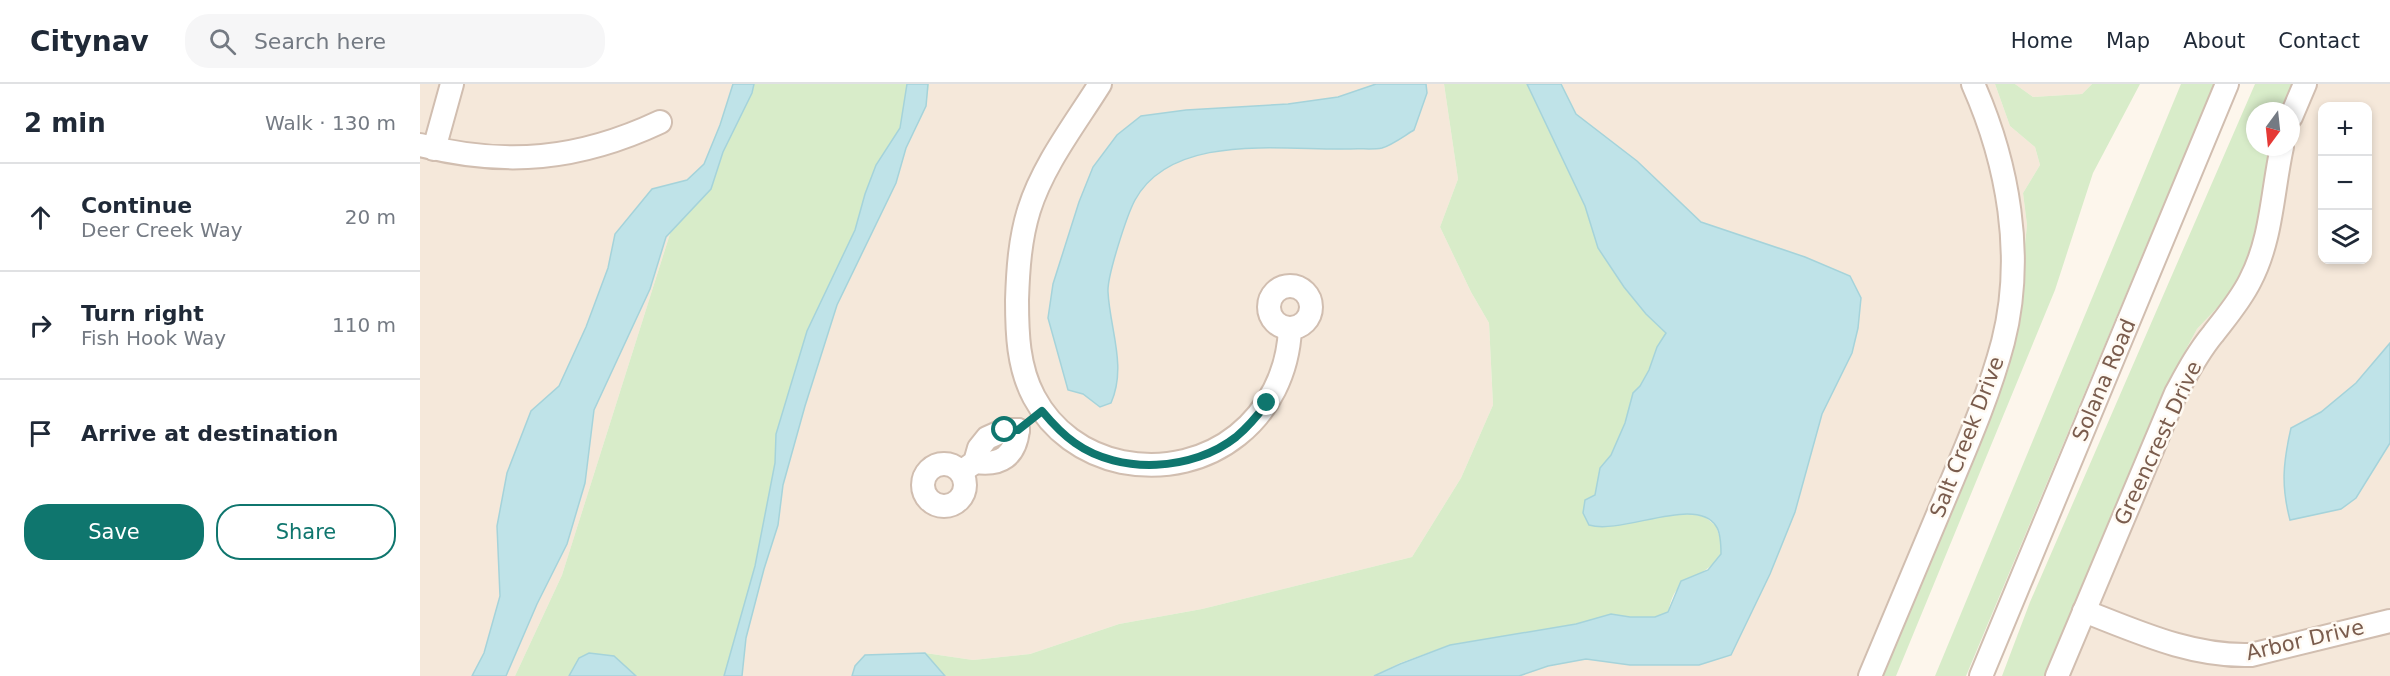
<!DOCTYPE html>
<meta charset="utf-8">
<style>
:root{--surface:#fff;--page:#f6f6f7;--text:#1f2937;--muted:#747a83;--line:#e0e1e3;--accent:#0f766e}
body{margin:0;font-family:"DejaVu Sans",sans-serif;background:var(--page);color:var(--text)}
.controls{position:absolute;right:18px;top:18px;display:grid;overflow:hidden;border-radius:12px;box-shadow:0 3px 9px #0003}
.controls button{width:54px;height:54px;display:grid;place-items:center;padding:0;border:0;border-bottom:2px solid var(--line);background:var(--surface);color:var(--text);font:30px sans-serif}
.compass{position:absolute;left:1826px;top:18px;width:54px;height:54px;border-radius:50%;background:var(--surface);box-shadow:0 3px 9px #0003;rotate:195deg}
.stop{position:absolute;width:18px;height:18px;margin:-14px;border:4px solid #0f766e;border-radius:50%;background:#fff}
.stop.end{background:#0f766e;border-color:#fff;box-shadow:0 2px 6px #0008}
.list{margin:0;padding:0;list-style:none}
h2{display:flex;justify-content:space-between;align-items:center;height:78px;margin:0;padding:0 24px;font-size:26px}
h2 small{font-size:20px;font-weight:400;color:var(--muted)}
.list li{display:grid;grid-template-columns:39px 1fr auto;gap:18px;align-items:center;box-sizing:border-box;height:108px;padding:0 24px;border-top:2px solid var(--line)}
.list b{display:block;font-size:22px;white-space:nowrap}
.list p{margin:0;font-size:20px;white-space:nowrap;color:var(--muted)}
.list em{font-size:20px;font-style:normal;color:var(--muted)}
.actions{display:flex;gap:12px;padding:18px 24px}
.actions a{flex:1;padding:14px 0;border:2px solid var(--accent);border-radius:24px;text-align:center;font-size:21px;color:var(--accent)}
.actions .main{background:var(--accent);color:#fff}
.icon{flex:none;width:33px;height:33px;fill:none;stroke:currentColor;stroke-width:2;stroke-linecap:round;stroke-linejoin:round}
.map{position:relative;flex:none;width:1970px;height:592px;overflow:hidden}
header{display:flex;align-items:center;gap:36px;box-sizing:border-box;height:84px;padding:0 30px;background:var(--surface);border-bottom:2px solid var(--line)}
header strong{font-size:28px}
nav{display:flex;gap:33px;margin-inline-start:auto;font-size:21px}
.search{width:420px;height:54px;background:var(--page);display:flex;align-items:center;gap:15px;box-sizing:border-box;padding:0 21px;border-radius:24px;color:var(--muted);font-size:22px}
main{display:flex}
aside{flex:1;background:var(--surface)}
.map>svg:first-child{display:block}
.residential{fill:#f5e8da;fill-rule:evenodd}
.green{fill:#d8ecc9}
.water{fill:#bfe3e8;stroke:#a5d3da;stroke-width:1.5}
.lines{fill:none;stroke-linecap:round;stroke-linejoin:round}
.minor-casing{stroke:#d1beb0;stroke-width:26}
.minor{stroke:#fff;stroke-width:22}
.route{stroke:#0f766e;stroke-width:8}
.labels{text-anchor:middle;stroke-width:5;stroke-linejoin:round;paint-order:stroke}
.street-label{font-size:21px;fill:#7a5c4d;stroke:#fffaf3}
</style>
<header>
<strong>Citynav</strong>
<div class="search"><svg class="icon" aria-label="search" viewBox="0 0 24 24"><circle cx="10" cy="10" r="6"/><path d="M15 15l6 6"/></svg>Search here</div>
<nav><a>Home</a><a>Map</a><a>About</a><a>Contact</a></nav>
</header>
<main>
<aside>
<h2>2 min<small>Walk · 130 m</small></h2>
<ul class="list">
<li><svg class="icon" aria-label="ahead" viewBox="0 0 24 24"><path d="M12 20V5M6 11l6-6 6 6"/></svg><div><b>Continue</b><p>Deer Creek Way</p></div><em>20 m</em></li>
<li><svg class="icon" aria-label="right" viewBox="0 0 24 24"><path d="M7 20v-9h11M14 6l5 5-5 5"/></svg><div><b>Turn right</b><p>Fish Hook Way</p></div><em>110 m</em></li>
<li><svg class="icon" aria-label="arrive" viewBox="0 0 24 24"><path d="M6 21V4h12l-3 4 3 4H6"/></svg><div><b>Arrive at destination</b></div></li>
</ul>
<div class="actions"><a class="main">Save</a><a>Share</a></div>
</aside>
<div class="map">
<svg width="1970" height="592" viewBox="0 0 1970 592">
<rect width="100%" height="100%" fill="#fdf6ec"/>
<!-- residential -->
<g class="residential">
<path d="M0,0H313L300,41L284,80L267,96L142,491L95,592H0Z"/>
<path d="M509,0H1024L1038,95L1020,143L1051,208L1069,239L1073,321L1041,394L992,473L782,525L699,540L610,570L553,576L505,569L459,570L435,582L432,592H322L326,554L344,485L358,441L363,401L385,322L417,221L476,99L486,64L497,42Z"/>
<path d="M1141,0H1575L1590,42L1615,63L1620,81L1603,109L1607,141L1598,229L1589,278L1461,592H1099L1128,582L1166,575L1210,581H1279L1311,571L1350,490L1375,428L1402,330L1432,269L1438,244L1441,214L1430,192L1385,173L1281,138L1217,77L1156,30Z"/>
<path d="M1595,0H1672L1662,10L1613,13Z"/>
<path d="M1873,0H1970V592H1624L1756,284L1777,245L1813,207L1851,63H1871V27H1859ZM1902,22H1948V176H1902Z"/>
</g>
<!-- green -->
<g class="green">
<path d="M313,0H509L506,22L486,64L476,99L417,221L385,322L363,401L358,441L344,485L326,554L322,592H95L142,491L267,96L284,80L300,41Z"/>
<path d="M1024,0H1107L1165,122L1179,164L1204,203L1226,230L1246,249L1237,263L1229,286L1220,302L1213,309L1205,339L1191,372L1180,384L1175,412L1251,431L1269,429L1285,433L1296,442L1301,457V470C1289,489 1272,491 1257,506C1252,511 1250,521 1248,528L1235,533H1210L1191,530L1156,540L1030,561L980,579L954,592H432L435,582L445,571L505,569L553,576L610,570L699,540L782,525L992,473L1041,394L1073,321L1069,239L1051,208L1020,143L1038,95Z"/>
<path d="M1575,0H1595L1613,13L1662,10L1672,0H1720L1673,89L1635,206L1476,592H1461L1589,278L1598,229L1607,141L1603,109L1620,81L1615,63L1590,42Z"/>
<path d="M1761,0H1794L1546,592H1515Z"/>
<path d="M1835,0H1873L1859,27H1835V63H1851L1848,77L1845,122L1831,169L1813,207L1777,245L1756,284L1624,592H1582L1610,518Z"/>
</g>
<!-- water -->
<g class="water">
<path d="M313,0H334L332,9L303,68L291,105L246,153L230,205L174,326L165,399L147,460L117,520L86,592H52L64,569L80,512L77,442L87,389L111,327L139,302L166,243L188,184L195,150L232,105L267,96L284,80L300,41Z"/>
<path d="M487,0H508L506,22L486,64L476,99L417,221L385,322L363,401L358,441L344,485L326,554L322,592H304L335,482L355,379L356,350L387,247L435,146L445,110L456,81L480,44Z"/>
<path d="M956,0H1006L1007,9L994,46C984,52 972,61 962,64C952,66 940,64 930,65C865,67 753,47 715,116C707,131 687,192 688,208C690,246 707,282 691,319L680,323L663,310L648,306L628,234L633,200L659,118L673,83L697,51L721,32L766,26L868,20L918,13Z"/>
<path d="M1107,0H1141L1156,30L1217,77L1281,138L1385,173L1430,192L1441,214L1438,244L1432,269L1402,330L1375,428L1350,490L1311,571L1279,581H1210L1166,575L1128,582L1099,592H954L980,580L1030,561L1156,540L1191,530L1210,533H1235L1248,528L1261,497L1288,486L1301,470C1301,462 1301,449 1296,442C1276,411 1203,451 1169,441L1163,429L1165,416L1175,411L1180,384L1191,371L1205,339L1213,309L1220,302L1229,286L1237,263L1246,249L1226,230L1204,203L1178,164L1165,122Z"/>
<path d="M1970,259V359L1936,414L1921,425L1870,436C1861,402 1863,379 1871,344L1901,328L1936,299Z"/>
<path d="M169,569L194,572L216,592H149L159,574Z"/>
<path d="M505,569L525,592H432L435,582L445,571Z"/>
</g>
<g class="lines">
<!-- minor casing -->
<g class="minor-casing">
<g id="minor">
<path d="M680,0C655,40 623,81 609,126C600,155 598,185 597,216C597,249 598,283 614,313C632,347 664,370 702,378C790,395 866,334 870,245"/>
<path d="M1871,33L1885,0"/>
<path d="M0,61C86,83 159,76 240,38"/>
<path d="M14,65L32,0"/>
<circle cx="870" cy="223" r="21"/>
<path d="M555,378C581,382 595,372 598,346"/>
<circle cx="524" cy="401" r="21"/>
<path d="M541,388L555,378L559,364L567,354L585,346H598"/>
<path d="M1664,527C1718,548 1772,573 1831,571L1970,537"/>
<path d="M1450,592C1475,532 1501,472 1526,411C1547,361 1569,311 1583,258C1605,172 1588,79 1553,0"/>
<path d="M1561,592L1807,0"/>
<path d="M1637,592L1756,309C1767,289 1778,268 1793,250C1806,233 1820,217 1830,197C1852,155 1852,109 1862,63"/>
</g>
</g>
<!-- minor -->
<use href="#minor" class="minor"/>
</g>
<g class="lines">
<!-- route -->
<path class="route" d="M585,346H598L622,327C632,339 642,350 655,359C700,391 773,387 816,353C828,343 838,331 847,319"/>
</g>
<g class="labels">
<!-- street labels -->
<g class="street-label">
<text transform="translate(1684 296) rotate(-67)" y="7">Solana Road</text>
<text transform="translate(1547 353) rotate(-69)" y="7">Salt Creek Drive</text>
<text transform="translate(1738 359) rotate(-65)" y="7">Greencrest Drive</text>
<text transform="translate(1885 556) rotate(-13)" y="7">Arbor Drive</text>
</g>
</g>
</svg>
<div class="controls">
<button>+</button>
<button>−</button>
<button><svg class="icon" aria-label="layers" viewBox="0 0 24 24"><path d="M12 4l9 5-9 5-9-5zM3 14l9 5 9-5"/></svg></button>
</div>
<svg class="compass" viewBox="-18 -18 36 36"><path d="M0-13l5 13h-10z" fill="#e53935"/><path d="M0 13l5-13h-10z" fill="#747a83"/></svg>
<div class="stop" style="left:585px;top:346px"></div>
<div class="stop end" style="left:847px;top:319px"></div>
</div>
</main>
